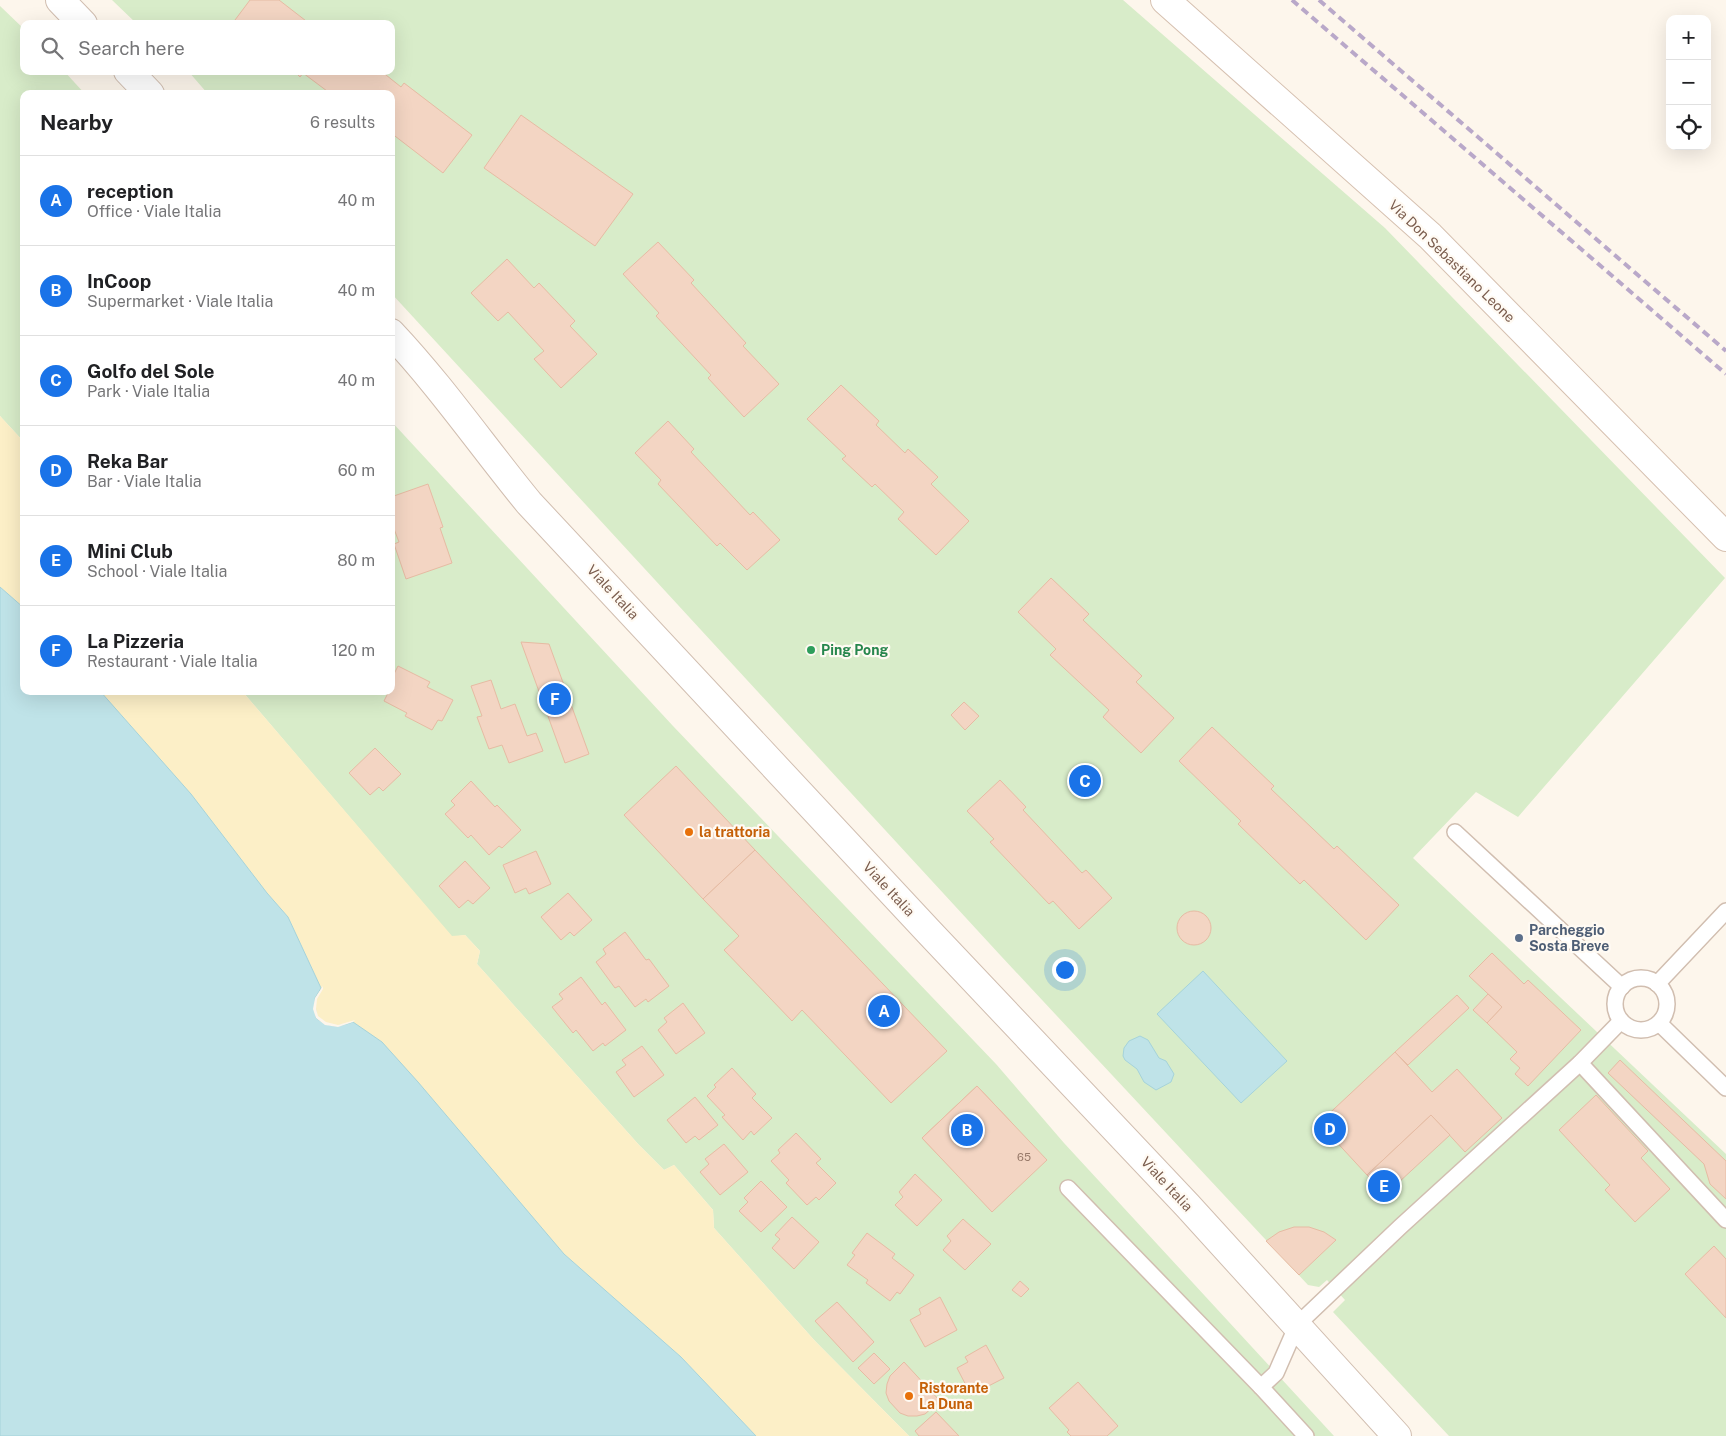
<!DOCTYPE html>
<meta charset="utf-8">
<style>
:root{--surface:#fff;--page:#f2f2f2;--text:#202124;--muted:#757577;--line:#e0e0e0;--accent:#1a73e8}
body{margin:0;font-family:"Public Sans",sans-serif;background:var(--page);color:var(--text)}
.controls{position:absolute;right:15px;top:15px;display:grid;overflow:hidden;border-radius:10px;box-shadow:0 5px 20px #0002}
.controls button{width:45px;height:45px;display:grid;place-items:center;padding:0;border:0;border-bottom:1px solid var(--line);background:var(--surface);color:var(--text);font:25px sans-serif}
.you{position:absolute;left:1064px;top:969px;width:18px;height:18px;margin:-12px;border:4px solid #fff;border-radius:50%;background:#1a73e8;box-shadow:0 0 0 8px #1a73e833}
.badge{display:grid;place-items:center;width:32px;height:32px;border-radius:50%;background:var(--accent);color:#fff;font-size:16px;font-weight:700}
.pin{position:absolute;translate:-50% -50%;border:2px solid #fff;box-shadow:0 1px 5px #0006}
.list{margin:0;padding:0;list-style:none}
h2{display:flex;justify-content:space-between;align-items:center;height:65px;margin:0;padding:0 20px;font-size:21px}
h2 small{font-size:16px;font-weight:400;color:var(--muted)}
.list li{display:grid;grid-template-columns:32px 1fr auto;gap:15px;align-items:center;box-sizing:border-box;height:90px;padding:0 20px;border-top:1px solid var(--line)}
.list b{display:block;font-size:19px;white-space:nowrap}
.list p{margin:0;font-size:16px;white-space:nowrap;color:var(--muted)}
.list em{font-size:16px;font-style:normal;color:var(--muted)}
.icon{flex:none;width:28px;height:28px;fill:none;stroke:currentColor;stroke-width:2;stroke-linecap:round;stroke-linejoin:round}
.map{position:relative;flex:none;width:1726px;height:1436px;overflow:hidden}
.search{position:absolute;background:var(--surface);box-shadow:0 5px 20px #0002;left:20px;top:20px;width:375px;height:55px;display:flex;align-items:center;gap:12px;box-sizing:border-box;padding:0 18px;border-radius:10px;color:var(--muted);font-size:19px}
.panel{position:absolute;background:var(--surface);box-shadow:0 5px 20px #0002;left:20px;top:90px;width:375px;height:605px;border-radius:10px}
.map>svg:first-child{display:block}
.green{fill:#d8ecc9}
.sand{fill:#fcefc7}
.water{fill:#bfe3e8;stroke:#a5d3da}
.pier{fill:#fdf6ec}
.building{fill:#f3d5c3;stroke:#e6bba3}
.lines{fill:none;stroke-linecap:round;stroke-linejoin:round}
.lane-casing{stroke:#d1beb0;stroke-width:18}
.street-casing{stroke:#d1beb0;stroke-width:30}
.secondary-casing{stroke:#d6c0b0;stroke-width:30}
.lane{stroke:#fff;stroke-width:15}
.street{stroke:#fff;stroke-width:28}
.secondary{stroke:#fff;stroke-width:28}
.rail{stroke:#b9a8c9;stroke-width:4;stroke-dasharray:8 5;stroke-linecap:butt}
.leisure-dot{fill:#2e9e5b;stroke:#fffaf3;stroke-width:2}
.food-dot{fill:#e8710a;stroke:#fffaf3;stroke-width:2}
.service-dot{fill:#5c6f8a;stroke:#fffaf3;stroke-width:2}
.labels{text-anchor:middle;stroke-width:4.5;stroke-linejoin:round;paint-order:stroke}
.number-label{font-size:11px;fill:#987a6a}
.street-label{font-size:14px;fill:#7a5c4d;stroke:#fffaf3}
.leisure-label{font-size:14px;font-weight:bold;fill:#27864d;stroke:#fffaf3;text-anchor:start}
.food-label{font-size:14px;font-weight:bold;fill:#c56008;stroke:#fffaf3;text-anchor:start}
.service-label{font-size:14px;font-weight:bold;fill:#4e5e75;stroke:#fffaf3;text-anchor:start}
</style>
<div class="map">
<svg width="1726" height="1436" viewBox="0 0 1726 1436">
<rect width="100%" height="100%" fill="#fdf6ec"/>
<!-- green -->
<g class="green">
<path d="M112,0H1123L1385,228L1725,578L1518,817L1476,792L1413,858L1726,1154V1436H1449L1333,1312L1345,1300L1327,1280L1319,1287L1308,1285L1001,956L391,293V94H208L188,71H391V24H137Z"/>
<path d="M0,6L24,29V71H64L85,94H24V442L0,416Z"/>
<path d="M391,421L673,726L996,1064L1064,1143L1334,1436H909L815,1341L714,1228L713,1210L674,1165L664,1170L639,1145L477,964L480,951L465,935L452,937L242,691H391Z"/>
</g>
<!-- sand -->
<g class="sand">
<path d="M0,416L24,442V608L0,587Z"/>
<path d="M100,691H242L452,936L465,935L480,951L477,964L639,1145L664,1170L674,1165L713,1210L714,1228L815,1341L909,1436H756L681,1357L564,1254L338,1027L325,1025L316,1018L315,998L321,988L288,917L267,893L190,794Z"/>
</g>
<!-- water -->
<g class="water">
<path d="M0,587L24,608V691H100L191,794L267,893L288,917L321,988L315,998L316,1018C329,1028 338,1027 353,1022L382,1042L418,1082L564,1254L681,1357L756,1436H0Z"/>
<path d="M1203,971L1287,1061L1241,1103L1157,1014Z"/>
<path d="M1140,1036L1148,1040L1159,1058L1166,1061L1174,1074L1171,1082L1156,1090L1144,1082L1137,1069L1125,1060L1123,1056L1124,1048L1129,1041Z"/>
</g>
<!-- pier -->
<path class="pier" d="M323,986V989L317,999L316,1009L318,1016L326,1022L338,1025L355,1020L353,1022L338,1027L325,1025L316,1018L313,1009L315,998Z"/>
<!-- building -->
<g class="building">
<path d="M250,0H279L310,24H232Z"/>
<path d="M294,71H381L401,87L404,83L472,135L443,173L391,133V94H331L303,73L300,77Z"/>
<path d="M521,115L633,194L595,246L484,168Z"/>
<path d="M658,242L694,280L691,283L746,343L743,346L779,384L744,417L708,378L711,375L656,316L659,313L623,274Z"/>
<path d="M507,259L534,288L539,283L575,321L570,326L597,354L561,388L534,359L544,351L508,312L498,321L471,293Z"/>
<path d="M841,385L879,421L876,425L905,453L908,449L938,477L931,484L969,521L936,555L898,519L904,512L875,484L872,487L842,459L846,456L807,419Z"/>
<path d="M668,421L694,449L691,452L750,515L753,512L780,540L747,570L720,543L717,546L658,484L661,480L635,453Z"/>
<path d="M428,484L443,527L440,528L452,563L406,579L394,544L399,542L391,521V497Z"/>
<path d="M1051,578L1089,614L1083,620L1142,676L1136,682L1174,718L1141,753L1103,717L1109,710L1050,655L1056,649L1018,612Z"/>
<path d="M521,642L549,644L589,754L565,763Z"/>
<path d="M398,666L430,682L427,687L453,700L442,721L438,720L432,730L405,716L407,713L384,701L389,691H391V680Z"/>
<path d="M491,680L501,709L515,704L527,736L536,733L543,751L509,763L502,745L489,749L477,717L482,716L471,686Z"/>
<path d="M964,702L979,716L965,730L951,715Z"/>
<path d="M1212,727L1274,786L1271,789L1334,849L1337,846L1399,905L1366,940L1304,880L1300,884L1238,824L1241,821L1179,761Z"/>
<path d="M375,748L401,774L383,791L379,787L370,795L349,773Z"/>
<path d="M676,766L755,850L703,899L624,815Z"/>
<path d="M1000,780L1026,807L1023,810L1082,873L1086,870L1112,898L1079,929L1053,901L1049,904L990,842L994,839L967,811Z"/>
<path d="M471,781L495,807L497,805L521,830L502,848L499,846L489,855L471,835L468,838L445,814L455,805L451,801Z"/>
<path d="M755,850L947,1051L891,1103L802,1010L792,1021L724,950L739,936L703,899Z"/>
<path d="M536,851L551,884L529,894L526,888L515,893L503,865Z"/>
<path d="M465,861L490,888L473,904L468,900L459,908L439,886Z"/>
<path d="M568,893L592,920L574,936L570,932L561,940L541,917Z"/>
<circle cx="1194" cy="928" r="17"/>
<path d="M625,932L646,960L649,959L669,986L648,1002L646,999L635,1007L619,986L615,988L596,962L606,954L603,949Z"/>
<path d="M1492,953L1524,984L1528,980L1581,1030L1528,1086L1515,1074L1520,1068L1510,1059L1517,1052L1487,1023L1502,1007L1469,976Z"/>
<path d="M581,977L602,1005L605,1002L626,1030L605,1046L603,1043L593,1051L576,1030L573,1033L552,1007L563,999L559,994Z"/>
<path d="M1488,994L1502,1007L1487,1023L1473,1010Z"/>
<path d="M1457,995L1469,1008L1408,1065L1395,1052Z"/>
<path d="M683,1003L705,1033L676,1054L658,1030L667,1022L664,1018Z"/>
<path d="M642,1046L664,1075L634,1097L616,1072L626,1065L622,1060Z"/>
<path d="M1395,1052L1432,1092L1457,1069L1502,1118L1465,1152L1431,1115L1367,1175L1319,1123Z"/>
<path d="M1620,1060L1726,1161V1199L1710,1184L1704,1164L1608,1073Z"/>
<path d="M732,1068L756,1094L752,1098L772,1118L754,1135L751,1131L743,1140L722,1117L725,1115L707,1096L716,1087L714,1085Z"/>
<path d="M977,1086L1011,1122L957,1174L922,1138Z"/>
<path d="M977,1086L1047,1160L992,1212L922,1138Z"/>
<path d="M1596,1095L1648,1151L1641,1158L1670,1189L1635,1222L1605,1190L1610,1185L1559,1130Z"/>
<path d="M695,1097L718,1125L699,1140L695,1136L686,1143L667,1120Z"/>
<path d="M1431,1115L1450,1135L1386,1194L1367,1175Z"/>
<path d="M796,1133L821,1159L816,1163L836,1183L819,1200L816,1197L807,1205L786,1183L789,1180L771,1161L780,1153L778,1150Z"/>
<path d="M724,1144L748,1172L720,1195L700,1172L709,1164L705,1159Z"/>
<path d="M915,1174L942,1200L917,1226L895,1205L903,1197L899,1192Z"/>
<path d="M761,1181L787,1207L761,1232L739,1211L748,1202L744,1198Z"/>
<path d="M792,1217L819,1242L794,1269L772,1248L780,1239L775,1235Z"/>
<path d="M963,1219L991,1244L965,1270L943,1250L951,1241L947,1236Z"/>
<path d="M1294,1227H1309L1324,1232L1336,1240L1299,1275L1266,1241L1279,1232Z"/>
<path d="M867,1233L895,1254L892,1258L914,1275L900,1294L897,1292L890,1301L866,1283L868,1280L847,1265L855,1255L852,1253Z"/>
<path d="M1714,1246L1726,1259V1318L1685,1274Z"/>
<path d="M1020,1281L1029,1289L1021,1297L1012,1290Z"/>
<path d="M940,1297L957,1330L925,1347L910,1320L921,1314L919,1309Z"/>
<path d="M837,1302L874,1342L853,1362L815,1321Z"/>
<path d="M986,1345L1004,1378L971,1395L957,1368L968,1362L965,1357Z"/>
<path d="M874,1353L890,1369L874,1384L858,1368Z"/>
<path d="M904,1362L940,1401L925,1414L917,1416H908L900,1413L889,1401L886,1393L887,1384L890,1376Z"/>
<path d="M1078,1382L1118,1426L1107,1436H1071L1067,1432L1069,1430L1049,1408Z"/>
<path d="M936,1412L959,1436H919L915,1431Z"/>
</g>
<g class="lines">
<!-- lane casing -->
<g class="lane-casing">
<g id="lane">
<path d="M1455,832L1622,987"/>
<circle cx="1641" cy="1004" r="26"/>
<path d="M1657,984L1726,911"/>
<path d="M1659,1023L1726,1088"/>
<path d="M1580,1063L1726,1220"/>
<path d="M1068,1188L1261,1387L1306,1436"/>
<path d="M1261,1387L1276,1373L1297,1325L1400,1227L1580,1063L1621,1021"/>
</g>
</g>
<!-- street casing -->
<g class="street-casing">
<g id="street">
<path d="M60,0L83,24"/>
<path d="M128,71L150,94"/>
<path d="M391,333C441,386 483,447 529,503L929,932L1187,1205L1397,1436"/>
</g>
</g>
<!-- secondary casing -->
<g class="secondary-casing">
<path id="secondary" d="M1165,0L1430,236L1726,537"/>
</g>
<!-- lane -->
<use href="#lane" class="lane"/>
<!-- street -->
<use href="#street" class="street"/>
<!-- secondary -->
<use href="#secondary" class="secondary"/>
<!-- rail -->
<g class="rail">
<path d="M1292,0L1726,374"/>
<path d="M1319,0L1726,351"/>
</g>
</g>
<!-- markers -->
<circle class="leisure-dot" cx="811" cy="650" r="5"/>
<g class="food-dot">
<circle cx="689" cy="832" r="5"/>
<circle cx="909" cy="1396" r="5"/>
</g>
<circle class="service-dot" cx="1519" cy="938" r="5"/>
<g class="labels">
<!-- number labels -->
<g class="number-label">
<text x="1024" y="1161">65</text>
</g>
<!-- street labels -->
<g class="street-label">
<text transform="translate(1452 261) rotate(44)" y="5">Via Don Sebastiano Leone</text>
<text transform="translate(613 592) rotate(47)" y="5">Viale Italia</text>
<text transform="translate(889 889) rotate(47)" y="5">Viale Italia</text>
<text transform="translate(1167 1184) rotate(47)" y="5">Viale Italia</text>
</g>
<!-- leisure labels -->
<g class="leisure-label">
<text x="821" y="655">Ping Pong</text>
</g>
<!-- food labels -->
<g class="food-label">
<text x="699" y="837">la trattoria</text>
<text x="919" y="1393">Ristorante<tspan x="919" dy="16">La Duna</tspan></text>
</g>
<!-- service labels -->
<g class="service-label">
<text x="1529" y="935">Parcheggio<tspan x="1529" dy="16">Sosta Breve</tspan></text>
</g>
</g>
</svg>
<div class="controls">
<button>+</button>
<button>−</button>
<button><svg class="icon" aria-label="locate" viewBox="0 0 24 24"><circle cx="12" cy="12" r="6"/><path d="M12 2v4M12 18v4M2 12h4M18 12h4"/></svg></button>
</div>
<div class="you"></div>
<div class="pin badge" style="left:884px;top:1011px">A</div>
<div class="pin badge" style="left:967px;top:1130px">B</div>
<div class="pin badge" style="left:1085px;top:781px">C</div>
<div class="pin badge" style="left:1330px;top:1129px">D</div>
<div class="pin badge" style="left:1384px;top:1186px">E</div>
<div class="pin badge" style="left:555px;top:699px">F</div>
<div class="search"><svg class="icon" aria-label="search" viewBox="0 0 24 24"><circle cx="10" cy="10" r="6"/><path d="M15 15l6 6"/></svg>Search here</div>
<section class="panel">
<h2>Nearby<small>6 results</small></h2>
<ul class="list">
<li><span class="badge">A</span><div><b>reception</b><p>Office · Viale Italia</p></div><em>40 m</em></li>
<li><span class="badge">B</span><div><b>InCoop</b><p>Supermarket · Viale Italia</p></div><em>40 m</em></li>
<li><span class="badge">C</span><div><b>Golfo del Sole</b><p>Park · Viale Italia</p></div><em>40 m</em></li>
<li><span class="badge">D</span><div><b>Reka Bar</b><p>Bar · Viale Italia</p></div><em>60 m</em></li>
<li><span class="badge">E</span><div><b>Mini Club</b><p>School · Viale Italia</p></div><em>80 m</em></li>
<li><span class="badge">F</span><div><b>La Pizzeria</b><p>Restaurant · Viale Italia</p></div><em>120 m</em></li>
</ul>
</section>
</div>
